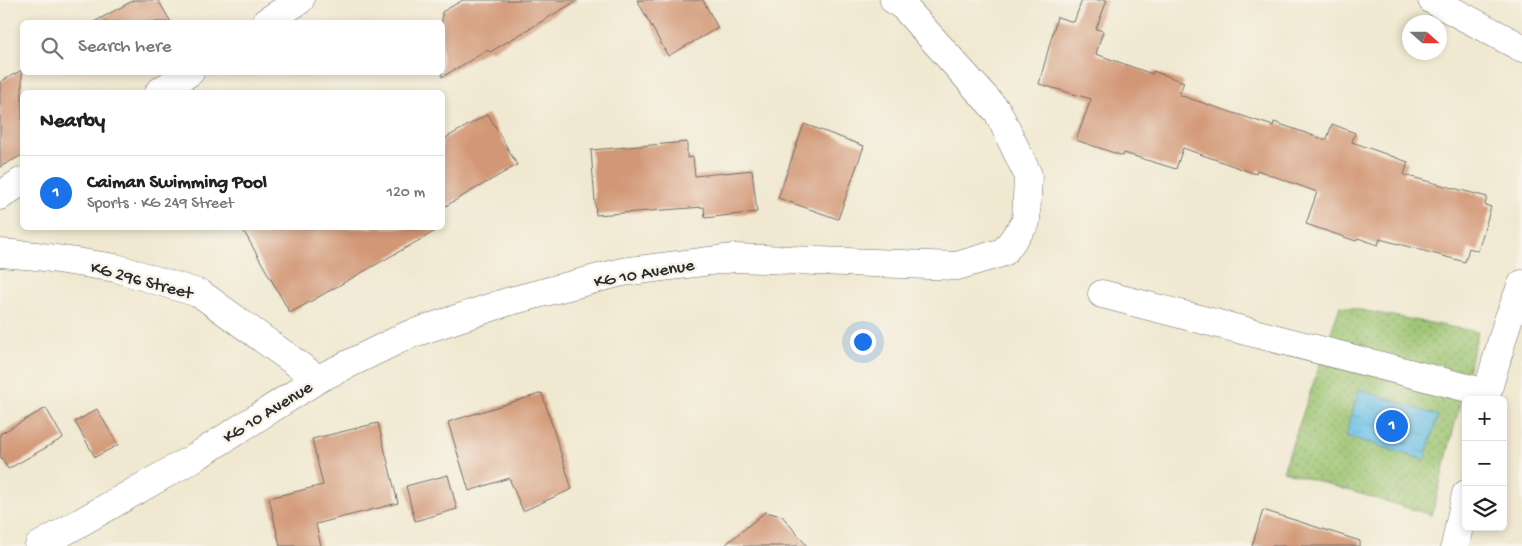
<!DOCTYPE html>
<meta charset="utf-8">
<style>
:root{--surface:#fff;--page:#f6f6f6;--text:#222;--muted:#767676;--line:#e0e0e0;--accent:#1a73e8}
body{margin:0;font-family:"Gochi Hand",sans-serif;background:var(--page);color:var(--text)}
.controls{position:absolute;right:15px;bottom:15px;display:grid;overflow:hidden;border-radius:8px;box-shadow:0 2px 8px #0003}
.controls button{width:45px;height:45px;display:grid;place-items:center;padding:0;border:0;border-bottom:1px solid var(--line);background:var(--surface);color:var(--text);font:25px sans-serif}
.compass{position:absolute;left:1402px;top:15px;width:45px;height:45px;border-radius:50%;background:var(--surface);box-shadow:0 2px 8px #0003;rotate:111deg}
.you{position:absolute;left:862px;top:341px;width:18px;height:18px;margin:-12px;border:4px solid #fff;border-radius:50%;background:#1a73e8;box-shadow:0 0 0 8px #1a73e833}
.badge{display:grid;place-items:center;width:32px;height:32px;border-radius:50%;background:var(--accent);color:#fff;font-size:16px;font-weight:700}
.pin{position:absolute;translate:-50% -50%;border:2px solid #fff;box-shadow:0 1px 5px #0006}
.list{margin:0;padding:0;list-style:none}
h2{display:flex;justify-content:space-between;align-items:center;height:65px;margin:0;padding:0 20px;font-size:21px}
h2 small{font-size:16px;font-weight:400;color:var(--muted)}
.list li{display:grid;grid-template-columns:32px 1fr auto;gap:15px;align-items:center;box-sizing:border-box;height:75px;padding:0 20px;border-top:1px solid var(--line)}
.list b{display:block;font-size:19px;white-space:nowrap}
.list p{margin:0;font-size:16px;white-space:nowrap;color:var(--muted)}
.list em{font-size:16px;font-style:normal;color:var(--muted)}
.icon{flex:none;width:28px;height:28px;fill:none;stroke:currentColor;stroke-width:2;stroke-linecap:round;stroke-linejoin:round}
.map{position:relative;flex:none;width:1522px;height:546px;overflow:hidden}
.search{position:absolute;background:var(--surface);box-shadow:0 2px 8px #0003;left:20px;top:20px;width:425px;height:55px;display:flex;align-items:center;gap:12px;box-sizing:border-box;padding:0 18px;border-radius:8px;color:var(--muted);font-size:19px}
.panel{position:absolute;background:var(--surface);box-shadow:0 2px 8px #0003;left:20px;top:90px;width:425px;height:140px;border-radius:8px}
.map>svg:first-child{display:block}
.grass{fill:url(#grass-dots);stroke:#62764c}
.water{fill:url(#water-ripples);stroke:#4a7688}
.building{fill:#d29776}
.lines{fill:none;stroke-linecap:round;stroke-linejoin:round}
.minor-casing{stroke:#706d65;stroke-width:29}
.minor{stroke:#fff;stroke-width:28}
.labels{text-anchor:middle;stroke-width:5;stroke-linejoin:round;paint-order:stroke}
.street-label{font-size:18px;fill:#2b2b2b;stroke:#f7f3e8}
</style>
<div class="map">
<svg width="1522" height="546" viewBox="0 0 1522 546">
<defs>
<pattern id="grass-dots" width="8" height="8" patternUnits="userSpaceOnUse" patternTransform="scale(1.25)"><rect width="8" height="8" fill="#9ac26e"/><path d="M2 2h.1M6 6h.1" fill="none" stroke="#7e9e5b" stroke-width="1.8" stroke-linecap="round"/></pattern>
<pattern id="water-ripples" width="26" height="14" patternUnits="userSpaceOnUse" patternTransform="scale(1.25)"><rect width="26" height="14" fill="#69c0e6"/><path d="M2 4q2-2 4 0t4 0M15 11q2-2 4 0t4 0" fill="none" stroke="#579cbb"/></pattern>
</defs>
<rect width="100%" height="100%" fill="#f7f3e8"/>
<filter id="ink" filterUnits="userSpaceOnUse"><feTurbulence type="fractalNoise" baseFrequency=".02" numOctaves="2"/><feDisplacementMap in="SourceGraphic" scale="10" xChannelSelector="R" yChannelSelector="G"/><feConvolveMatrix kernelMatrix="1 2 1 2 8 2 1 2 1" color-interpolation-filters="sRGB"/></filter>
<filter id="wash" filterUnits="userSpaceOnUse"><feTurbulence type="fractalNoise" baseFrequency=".0096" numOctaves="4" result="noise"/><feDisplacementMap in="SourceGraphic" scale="20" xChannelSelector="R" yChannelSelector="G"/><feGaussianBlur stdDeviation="1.12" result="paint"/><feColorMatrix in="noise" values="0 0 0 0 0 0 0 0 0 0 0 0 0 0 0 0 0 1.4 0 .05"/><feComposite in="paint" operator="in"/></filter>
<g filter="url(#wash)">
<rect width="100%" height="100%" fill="#f0e8d0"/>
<!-- grass -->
<path class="grass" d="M1340,306L1478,332L1432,515L1283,471Z"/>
<!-- water -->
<path class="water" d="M1359,389L1438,416L1424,460L1346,436Z"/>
<g id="blocks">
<!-- building -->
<g class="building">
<path d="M134,0H158L171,22H94Z"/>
<path d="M463,0H578L490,52L488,50L442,77V12Z"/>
<path d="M637,0H703L718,28L668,56Z"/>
<path d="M1082,0H1107L1096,29L1103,31L1096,54L1152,74L1153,71L1184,82L1179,95L1273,126L1274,122L1323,139H1327L1332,124L1355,133L1352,142L1408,162L1404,175L1487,197L1485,205L1491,207L1478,251L1469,248L1465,262L1380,239L1378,245L1358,238L1356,241L1306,224L1317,192L1257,170L1256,174L1183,148L1176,169L1124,153L1123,156L1076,140L1091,99L1039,84L1057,17L1074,22Z"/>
<path d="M22,70V155L0,167V82Z"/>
<path d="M488,114L517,165L442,208V140Z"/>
<path d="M804,124L864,146L838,219L778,198Z"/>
<path d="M687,142V158L693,157L695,176L752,170L757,212L705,218L704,207L596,215L591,150Z"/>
<path d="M242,228H441L290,313Z"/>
<path d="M542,393L572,489L523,511L509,478L469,491L448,422Z"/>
<path d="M46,408L63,438L8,469L0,456V434Z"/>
<path d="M97,409L118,445L95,457L75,422Z"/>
<path d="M378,423L398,503L316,524L321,546H280L269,498L323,485L312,439Z"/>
<path d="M448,475L457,509L415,521L406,486Z"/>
<path d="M1263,510L1360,541V546H1252Z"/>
<path d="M765,512L782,516L807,546H724Z"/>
</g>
</g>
</g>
<g filter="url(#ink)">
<use href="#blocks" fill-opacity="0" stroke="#706d65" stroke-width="1"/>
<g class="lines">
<!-- minor casing -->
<g class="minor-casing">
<g id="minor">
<path d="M1432,0L1522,48"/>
<path d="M266,22L300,0"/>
<path d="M159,92L190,72"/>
<path d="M0,196L22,181"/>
<path d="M0,253L37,256L116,268L201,294L318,379"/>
<path d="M1102,294L1487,393"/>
<path d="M1485,400L1507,323L1522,284"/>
<path d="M39,546L197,456L318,379L408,335L507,302L622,272L734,258L957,266L1004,252L1026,222L1028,175L998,112L904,7L894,0"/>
<path d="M1455,546L1466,494"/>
</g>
</g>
<!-- minor -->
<use href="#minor" class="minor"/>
</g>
</g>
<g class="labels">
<!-- street labels -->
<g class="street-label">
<text transform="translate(644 272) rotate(-10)" y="6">KG 10 Avenue</text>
<text transform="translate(142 279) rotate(15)" y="6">KG 296 Street</text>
<text transform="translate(267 411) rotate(-32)" y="6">KG 10 Avenue</text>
</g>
</g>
</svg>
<div class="controls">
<button>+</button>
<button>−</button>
<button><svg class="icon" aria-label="layers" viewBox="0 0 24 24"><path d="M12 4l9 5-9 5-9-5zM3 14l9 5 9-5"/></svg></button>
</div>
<svg class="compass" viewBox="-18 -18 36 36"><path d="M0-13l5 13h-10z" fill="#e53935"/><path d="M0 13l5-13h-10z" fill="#767676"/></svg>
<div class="you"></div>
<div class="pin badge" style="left:1392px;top:426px">1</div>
<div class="search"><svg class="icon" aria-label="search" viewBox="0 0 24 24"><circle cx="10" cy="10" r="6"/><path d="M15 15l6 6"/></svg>Search here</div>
<section class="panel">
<h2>Nearby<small></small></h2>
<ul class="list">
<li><span class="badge">1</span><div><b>Caiman Swimming Pool</b><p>Sports · KG 249 Street</p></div><em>120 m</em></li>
</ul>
</section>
</div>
